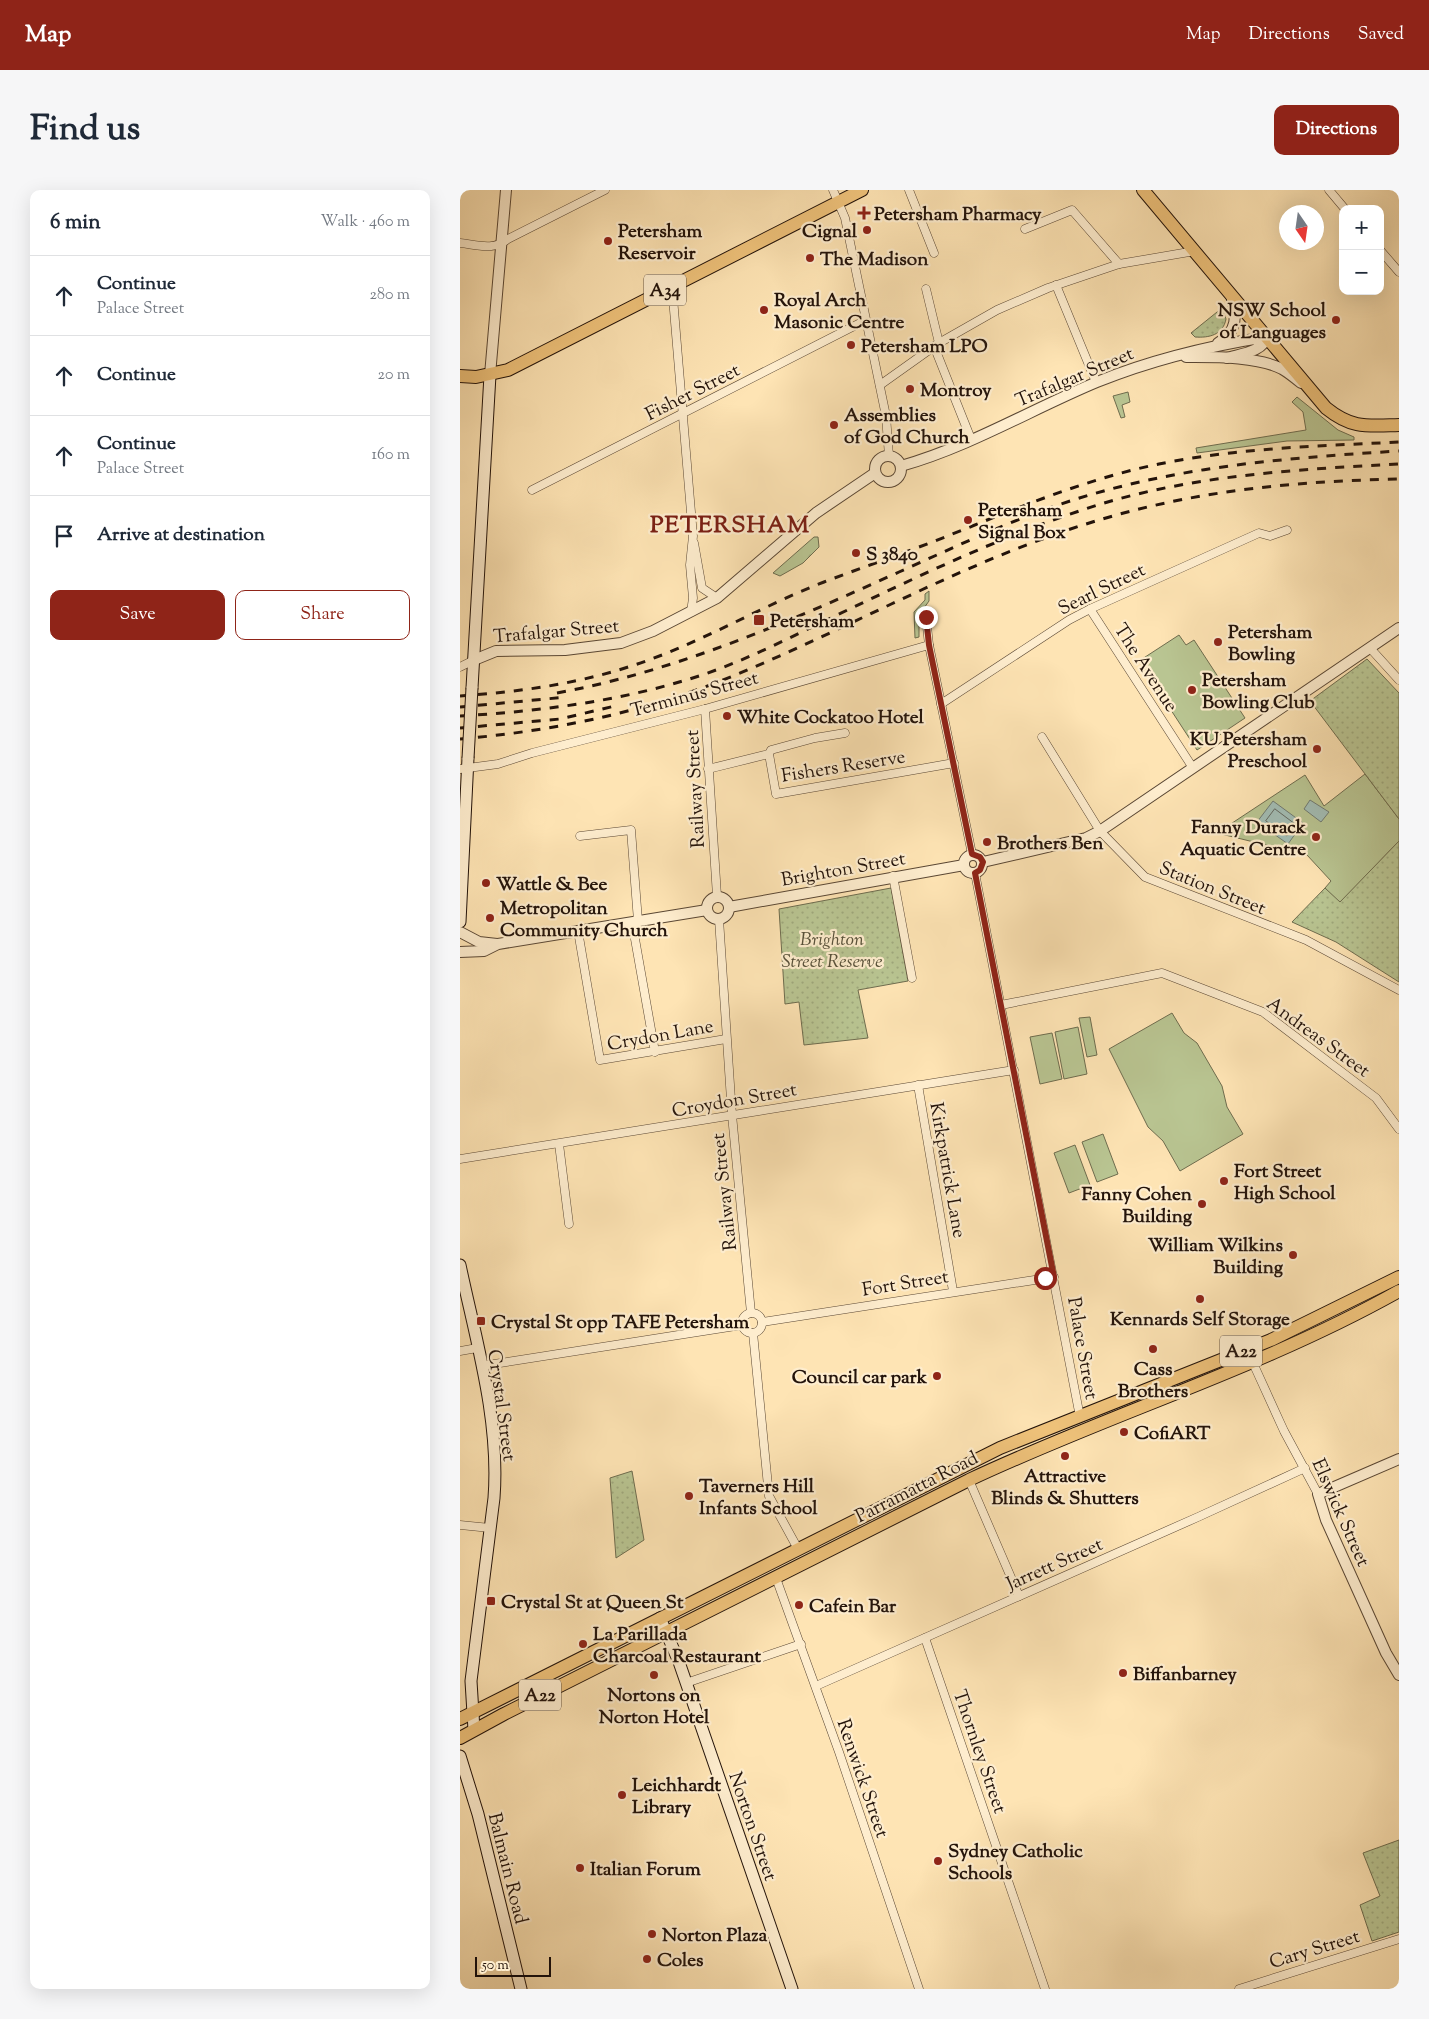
<!DOCTYPE html>
<meta charset="utf-8">
<style>
:root{--surface:#fff;--page:#f6f6f7;--text:#1f2937;--muted:#747a83;--line:#e0e1e3;--accent:#8f2418}
body{margin:0;font-family:"Sorts Mill Goudy",serif;background:var(--page);color:var(--text)}
.controls{position:absolute;right:15px;top:15px;display:grid;overflow:hidden;border-radius:10px;box-shadow:0 5px 20px #0002}
.controls button{width:45px;height:45px;display:grid;place-items:center;padding:0;border:0;border-bottom:1px solid var(--line);background:var(--surface);color:var(--text);font:25px sans-serif}
.compass{position:absolute;left:819px;top:15px;width:45px;height:45px;border-radius:50%;background:var(--surface);box-shadow:0 5px 20px #0002;rotate:167deg}
.scale{position:absolute;left:15px;bottom:12px;width:76px;box-sizing:border-box;padding-left:5px;border:2px solid #23130a;border-top:0;font-size:14px;line-height:18px;white-space:nowrap;color:#23130a;-webkit-text-stroke:4px #feedce;paint-order:stroke}
.stop{position:absolute;width:15px;height:15px;margin:-11px;border:4px solid #8f2418;border-radius:50%;background:#fff}
.stop.end{background:#8f2418;border-color:#fff;box-shadow:0 1px 5px #0008}
.list{margin:0;padding:0;list-style:none}
h2{display:flex;justify-content:space-between;align-items:center;height:65px;margin:0;padding:0 20px;font-size:21px}
h2 small{font-size:16px;font-weight:400;color:var(--muted)}
.list li{display:grid;grid-template-columns:32px 1fr auto;gap:15px;align-items:center;box-sizing:border-box;height:80px;padding:0 20px;border-top:1px solid var(--line)}
.list b{display:block;font-size:19px;white-space:nowrap}
.list p{margin:0;font-size:16px;white-space:nowrap;color:var(--muted)}
.list em{font-size:16px;font-style:normal;color:var(--muted)}
.actions{display:flex;gap:10px;padding:15px 20px}
.actions a{flex:1;padding:11px 0;border:1px solid var(--accent);border-radius:10px;text-align:center;font-size:18px;color:var(--accent)}
.actions .main{background:var(--accent);color:#fff}
.icon{flex:none;width:28px;height:28px;fill:none;stroke:currentColor;stroke-width:2;stroke-linecap:round;stroke-linejoin:round}
.map{position:relative;flex:none;width:939px;height:1799px;overflow:hidden;border-radius:10px}
header{display:flex;align-items:center;gap:30px;box-sizing:border-box;height:70px;padding:0 25px;background:var(--accent);color:#fff}
header strong{font-size:24px}
nav{display:flex;gap:28px;margin-inline-start:auto;font-size:18px}
.intro{display:flex;align-items:center;justify-content:space-between;box-sizing:border-box;height:120px;padding:0 30px}
h1{margin:0;font-size:35px}
.button{padding:12px 22px;border-radius:10px;background:var(--accent);color:#fff;font-size:18px;font-weight:700}
main{display:flex;gap:30px;padding:0 30px}
aside{flex:1;background:var(--surface);border-radius:10px;box-shadow:0 5px 20px #0002}
.map>svg:first-child{display:block}
.grass{fill:#b9c592;stroke:#6e6c4e}
.forest{fill:url(#forest-firs);stroke:#6e6c4e}
.park{fill:url(#park-dots);stroke:#6e6c4e}
.water{fill:#a2bdb5;stroke:#6f7971}
.lines{fill:none;stroke-linecap:round;stroke-linejoin:round}
.shore{stroke:#626860;stroke-width:1}
.minor-casing{stroke:#5a4734;stroke-width:9}
.tertiary-casing{stroke:#5a4734;stroke-width:12}
.secondary-casing{stroke:#23130a;stroke-width:13}
.primary-casing{stroke:#23130a;stroke-width:14}
.trunk-casing{stroke:#23130a;stroke-width:14}
.minor{stroke:#feedce;stroke-width:8}
.tertiary{stroke:#feedce;stroke-width:10}
.secondary{stroke:#feedce;stroke-width:11}
.primary{stroke:#efc27a;stroke-width:12}
.trunk{stroke:#efc27a;stroke-width:12}
.rail{stroke:#23130a;stroke-width:3;stroke-dasharray:9 9;stroke-linecap:butt}
.secondary-bridge-casing{stroke:#23130a;stroke-width:13;stroke-linecap:butt}
.secondary-bridge{stroke:#feedce;stroke-width:11}
.route{stroke:#8f2418;stroke-width:6}
.poi-dot{fill:#8f2418;stroke:#feedce;stroke-width:2}
.labels{text-anchor:middle;stroke-width:4.5;stroke-linejoin:round;paint-order:stroke}
.shield{fill:#feedce;stroke:#655445;stroke-width:1}
.shield-label{font-size:18px;font-weight:bold;fill:#23130a}
.poi-label{font-size:19px;font-weight:bold;fill:#23130a;stroke:#feedce;text-anchor:start}
.street-label{font-size:19px;fill:#23130a;stroke:#feedce}
.park-label{font-size:19px;font-style:italic;fill:#58513a;stroke:#feedce}
.district-label{font-size:24px;font-weight:bold;letter-spacing:1px;fill:#7a1f14;stroke:#feedce}
</style>
<header>
<strong>Map</strong>
<nav><a>Map</a><a>Directions</a><a>Saved</a></nav>
</header>
<div class="intro"><h1>Find us</h1><a class="button">Directions</a></div>
<main>
<aside>
<h2>6 min<small>Walk · 460 m</small></h2>
<ul class="list">
<li><svg class="icon" aria-label="ahead" viewBox="0 0 24 24"><path d="M12 20V5M6 11l6-6 6 6"/></svg><div><b>Continue</b><p>Palace Street</p></div><em>280 m</em></li>
<li><svg class="icon" aria-label="ahead" viewBox="0 0 24 24"><path d="M12 20V5M6 11l6-6 6 6"/></svg><div><b>Continue</b></div><em>20 m</em></li>
<li><svg class="icon" aria-label="ahead" viewBox="0 0 24 24"><path d="M12 20V5M6 11l6-6 6 6"/></svg><div><b>Continue</b><p>Palace Street</p></div><em>160 m</em></li>
<li><svg class="icon" aria-label="arrive" viewBox="0 0 24 24"><path d="M6 21V4h12l-3 4 3 4H6"/></svg><div><b>Arrive at destination</b></div></li>
</ul>
<div class="actions"><a class="main">Save</a><a>Share</a></div>
</aside>
<div class="map">
<svg width="939" height="1799" viewBox="0 0 939 1799">
<defs>
<pattern id="forest-firs" width="22" height="20" patternUnits="userSpaceOnUse" patternTransform="scale(1.25)"><rect width="22" height="20" fill="#b9c592"/><path d="M5 1l3.5 6h-7zM16 11l3.5 6h-7z" fill="#9fa87d"/></pattern>
<pattern id="park-dots" width="8" height="8" patternUnits="userSpaceOnUse" patternTransform="scale(1.25)"><rect width="8" height="8" fill="#b9c592"/><path d="M2 2h.1M6 6h.1" fill="none" stroke="#9fa87d" stroke-width="1.8" stroke-linecap="round"/></pattern>
</defs>
<rect width="100%" height="100%" fill="#fee4b4"/>
<filter id="stains"><feTurbulence type="fractalNoise" baseFrequency=".004" numOctaves="4"/><feColorMatrix values="0 0 0 0 .2 0 0 0 0 .09 0 0 0 0 .02 0 0 0 .5 -.17"/></filter>
<radialGradient id="worn" r=".72"><stop offset=".6" stop-color="#630" stop-opacity="0"/><stop offset="1" stop-color="#630" stop-opacity=".3"/></radialGradient>
<!-- grass -->
<g class="grass">
<path d="M668,202L670,212L662,215L665,227L661,228L653,206Z"/>
<path d="M837,207L878,240L894,247V250L827,251L737,263L736,258L846,240L843,222L832,212Z"/>
<path d="M469,401V411L459,425V447L455,448L454,422L465,410V404Z"/>
<path d="M719,445L726,455L734,450L785,528L737,560L679,471Z"/>
<path d="M905,584L939,629V651L880,713L865,698L871,691L847,665L757,643L845,585L864,616Z"/>
<path d="M712,823L724,843L737,853L762,896L767,917L783,944L720,981L703,951L688,937L649,859Z"/>
<path d="M630,827L637,865L627,867L619,828Z"/>
<path d="M618,837L627,884L604,889L595,842Z"/>
<path d="M592,843L602,889L580,894L570,847Z"/>
<path d="M643,944L658,984L637,992L622,952Z"/>
<path d="M615,955L630,995L609,1003L594,963Z"/>
</g>
<!-- forest -->
<path class="forest" d="M354,347H358L359,357L343,373L320,386L313,383Z"/>
<!-- park -->
<g class="park">
<path d="M762,118L766,129C763,145 749,148 735,147L731,143Z"/>
<path d="M907,469L939,503V629L850,511Z"/>
<path d="M939,651V792L876,752L832,732L865,698L880,712Z"/>
<path d="M431,698L448,791L398,800L408,848L344,855L339,812L325,814L319,719Z"/>
<path d="M172,1281L184,1350L156,1368L150,1288Z"/>
<path d="M939,1650V1742L912,1751L900,1715L920,1706L903,1663Z"/>
</g>
<!-- water -->
<g class="water">
<path d="M850,610L869,622L861,632L844,619Z"/>
<path d="M813,611L843,633L828,654L797,632Z"/>
</g>
<g class="lines">
<!-- shore -->
<path class="shore" d="M815,619L835,634L827,646L806,631Z"/>
<!-- minor casing -->
<g class="minor-casing">
<g id="minor">
<path d="M373,0L385,28L426,226L429,266"/>
<path d="M449,0L474,63"/>
<path d="M869,0L885,19"/>
<path d="M565,39L612,20L659,74"/>
<path d="M0,53C18,55 33,61 48,49L145,0"/>
<path d="M920,60L939,82"/>
<path d="M596,95L636,192"/>
<path d="M212,96L233,346L230,375L233,408L231,422"/>
<path d="M466,99L479,153"/>
<path d="M474,156L511,249"/>
<path d="M420,195L479,153L537,120L588,98L659,74L735,61"/>
<path d="M72,300L406,130"/>
<path d="M234,353L242,398L257,408"/>
<path d="M630,419L733,578"/>
<path d="M466,427L469,455L512,664"/>
<path d="M910,458L939,490"/>
<path d="M0,477L14,470"/>
<path d="M481,514L609,430L630,419L799,343L810,346L827,340"/>
<path d="M245,519L257,706"/>
<path d="M582,547L640,641L685,687L846,750L939,800"/>
<path d="M309,564L316,604L494,573"/>
<path d="M0,579L38,574L72,563L245,519L469,455"/>
<path d="M248,579L309,564L311,560L355,548L385,543"/>
<path d="M120,646L171,640L178,731"/>
<path d="M515,683L620,1227"/>
<path d="M433,686L452,788"/>
<path d="M259,729L272,925L291,1123"/>
<path d="M172,732L195,862"/>
<path d="M118,741L140,870L266,849"/>
<path d="M541,815L702,783L803,822L916,908L939,939"/>
<path d="M458,895L493,1101"/>
<path d="M99,954L109,1034"/>
<path d="M0,969L554,880"/>
<circle cx="292" cy="1133" r="10"/>
<path d="M302,1132L594,1087"/>
<path d="M293,1143L309,1306L338,1359"/>
<path d="M0,1161L17,1158"/>
<path d="M793,1173L824,1241L858,1304"/>
<path d="M21,1176L282,1135"/>
<path d="M509,1290L559,1406"/>
<path d="M0,1335L30,1338"/>
<path d="M316,1388L379,1562L459,1799"/>
<path d="M465,1448L585,1799"/>
<path d="M226,1493L341,1454"/>
<path d="M356,1496L738,1327L845,1278"/>
<path d="M779,1799L939,1749"/>
</g>
</g>
<!-- tertiary casing -->
<g class="tertiary-casing">
<g id="tertiary">
<path d="M758,153C778,141 777,126 771,105"/>
<path d="M726,167C754,167 797,166 822,179C829,183 835,188 841,193"/>
<path d="M30,185L46,0"/>
<circle cx="428" cy="279" r="13"/>
<path d="M441,276C509,257 572,219 637,192C691,170 749,156 806,147C804,162 779,164 767,168"/>
<path d="M14,470L36,461L105,460L161,453L193,441L257,408L356,323L415,283"/>
<circle cx="513" cy="674" r="9"/>
<path d="M523,672L626,648L640,641L939,438"/>
<circle cx="258" cy="718" r="11"/>
<path d="M269,717L504,675"/>
<path d="M0,742L19,752L37,754"/>
<path d="M0,762L24,761L38,754L247,720"/>
<path d="M939,1269L858,1304L866,1330L926,1463L939,1485"/>
</g>
</g>
<!-- secondary casing -->
<g class="secondary-casing">
<g id="secondary">
<path d="M12,498L30,185"/>
<path d="M0,732L8,568"/>
<path d="M0,1075C16,1151 40,1230 34,1308L11,1491L14,1540"/>
<path d="M200,1428L219,1472L332,1799"/>
<path d="M0,1566L18,1624L61,1799"/>
</g>
</g>
<!-- primary casing -->
<g class="primary-casing">
<path id="primary" d="M683,0L866,218C892,239 907,236 939,235"/>
</g>
<!-- trunk casing -->
<g class="trunk-casing">
<g id="trunk">
<path d="M0,186L16,187L48,180L402,0"/>
<path d="M0,1529L540,1258L811,1150L939,1087"/>
<path d="M0,1548L44,1524L509,1290C651,1223 802,1178 939,1101"/>
</g>
</g>
<!-- minor -->
<use href="#minor" class="minor"/>
<!-- tertiary -->
<use href="#tertiary" class="tertiary"/>
<!-- secondary -->
<use href="#secondary" class="secondary"/>
<!-- primary -->
<use href="#primary" class="primary"/>
<!-- trunk -->
<use href="#trunk" class="trunk"/>
<!-- rail -->
<g class="rail">
<path d="M97,503C217,481 328,432 439,382C484,362 528,341 573,324C694,278 811,269 939,261"/>
<path d="M0,506C56,502 111,495 165,478C234,457 297,418 364,392C401,378 438,365 475,351C548,322 621,290 699,274C778,258 858,256 939,252"/>
<path d="M0,517L107,507"/>
<path d="M0,526C83,521 163,511 242,485C289,469 333,446 377,425C463,384 550,342 641,314C736,285 841,279 939,274"/>
<path d="M0,538L100,529L155,516"/>
<path d="M0,549C93,541 186,522 273,486C397,435 517,365 646,328C741,300 840,291 939,289"/>
</g>
<!-- secondary-bridge casing -->
<g class="secondary-bridge-casing">
<path id="secondary-bridge" d="M8,568L12,498"/>
</g>
<!-- secondary-bridge -->
<use href="#secondary-bridge" class="secondary-bridge"/>
</g>
<g class="lines">
<!-- route -->
<path class="route" d="M466,427L469,455L512,664L520,667L523,672L520,680L515,683L594,1087L585,1088"/>
</g>
<!-- markers -->
<g class="poi-dot">
<path d="M401.5 15.5h5v5h5v5h-5v5h-5v-5h-5v-5h5z"/>
<circle cx="407" cy="40" r="5"/>
<circle cx="148" cy="51" r="5"/>
<circle cx="350" cy="68" r="5"/>
<circle cx="304" cy="120" r="5"/>
<circle cx="876" cy="130" r="5"/>
<circle cx="391" cy="155" r="5"/>
<circle cx="450" cy="199" r="5"/>
<circle cx="374" cy="235" r="5"/>
<circle cx="508" cy="330" r="5"/>
<circle cx="396" cy="363" r="5"/>
<rect x="293" y="424" width="12" height="12" rx="2.5"/>
<circle cx="758" cy="452" r="5"/>
<circle cx="732" cy="500" r="5"/>
<circle cx="267" cy="526" r="5"/>
<circle cx="857" cy="559" r="5"/>
<circle cx="856" cy="647" r="5"/>
<circle cx="527" cy="652" r="5"/>
<circle cx="26" cy="693" r="5"/>
<circle cx="30" cy="728" r="5"/>
<circle cx="764" cy="991" r="5"/>
<circle cx="742" cy="1014" r="5"/>
<circle cx="833" cy="1065" r="5"/>
<circle cx="740" cy="1109" r="5"/>
<rect x="16" y="1126" width="10" height="10" rx="2.5"/>
<circle cx="693" cy="1159" r="5"/>
<circle cx="477" cy="1186" r="5"/>
<circle cx="664" cy="1242" r="5"/>
<circle cx="605" cy="1266" r="5"/>
<circle cx="229" cy="1306" r="5"/>
<rect x="26" y="1406" width="10" height="10" rx="2.5"/>
<circle cx="339" cy="1415" r="5"/>
<circle cx="123" cy="1454" r="5"/>
<circle cx="663" cy="1483" r="5"/>
<circle cx="194" cy="1485" r="5"/>
<circle cx="162" cy="1605" r="5"/>
<circle cx="478" cy="1671" r="5"/>
<circle cx="120" cy="1678" r="5"/>
<circle cx="192" cy="1744" r="5"/>
<circle cx="187" cy="1769" r="5"/>
</g>
<g class="labels">
<!-- shield labels -->
<g class="shield">
<rect x="184" y="84.5" width="42" height="31" rx="4"/>
<rect x="760" y="1145.5" width="42" height="31" rx="4"/>
<rect x="59" y="1489.5" width="42" height="31" rx="4"/>
</g>
<g class="shield-label">
<text x="205" y="106">A34</text>
<text x="781" y="1167">A22</text>
<text x="80" y="1511">A22</text>
</g>
<!-- poi labels -->
<g class="poi-label">
<text x="414" y="30">Petersham Pharmacy</text>
<text x="158" y="47">Petersham<tspan x="158" dy="22">Reservoir</tspan></text>
<text x="397" y="47" text-anchor="end">Cignal</text>
<text x="360" y="75">The Madison</text>
<text x="314" y="116">Royal Arch<tspan x="314" dy="22">Masonic Centre</tspan></text>
<text x="866" y="126" text-anchor="end">NSW School<tspan x="866" dy="22">of Languages</tspan></text>
<text x="401" y="162">Petersham LPO</text>
<text x="460" y="206">Montroy</text>
<text x="384" y="231">Assemblies<tspan x="384" dy="22">of God Church</tspan></text>
<text x="518" y="326">Petersham<tspan x="518" dy="22">Signal Box</tspan></text>
<text x="406" y="370">S 3840</text>
<text x="310" y="437">Petersham</text>
<text x="768" y="448">Petersham<tspan x="768" dy="22">Bowling</tspan></text>
<text x="742" y="496">Petersham<tspan x="742" dy="22">Bowling Club</tspan></text>
<text x="277" y="533">White Cockatoo Hotel</text>
<text x="847" y="555" text-anchor="end">KU Petersham<tspan x="847" dy="22">Preschool</tspan></text>
<text x="846" y="643" text-anchor="end">Fanny Durack<tspan x="846" dy="22">Aquatic Centre</tspan></text>
<text x="537" y="659">Brothers Ben</text>
<text x="36" y="700">Wattle &amp; Bee</text>
<text x="40" y="724">Metropolitan<tspan x="40" dy="22">Community Church</tspan></text>
<text x="774" y="987">Fort Street<tspan x="774" dy="22">High School</tspan></text>
<text x="732" y="1010" text-anchor="end">Fanny Cohen<tspan x="732" dy="22">Building</tspan></text>
<text x="823" y="1061" text-anchor="end">William Wilkins<tspan x="823" dy="22">Building</tspan></text>
<text x="740" y="1135" text-anchor="middle">Kennards Self Storage</text>
<text x="31" y="1138">Crystal St opp TAFE Petersham</text>
<text x="693" y="1185" text-anchor="middle">Cass<tspan x="693" dy="22">Brothers</tspan></text>
<text x="467" y="1193" text-anchor="end">Council car park</text>
<text x="674" y="1249">CofiART</text>
<text x="605" y="1292" text-anchor="middle">Attractive<tspan x="605" dy="22">Blinds &amp; Shutters</tspan></text>
<text x="239" y="1302">Taverners Hill<tspan x="239" dy="22">Infants School</tspan></text>
<text x="41" y="1418">Crystal St at Queen St</text>
<text x="349" y="1422">Cafein Bar</text>
<text x="133" y="1450">La Parillada<tspan x="133" dy="22">Charcoal Restaurant</tspan></text>
<text x="673" y="1490">Biffanbarney</text>
<text x="194" y="1511" text-anchor="middle">Nortons on<tspan x="194" dy="22">Norton Hotel</tspan></text>
<text x="172" y="1601">Leichhardt<tspan x="172" dy="22">Library</tspan></text>
<text x="488" y="1667">Sydney Catholic<tspan x="488" dy="22">Schools</tspan></text>
<text x="130" y="1685">Italian Forum</text>
<text x="202" y="1751">Norton Plaza</text>
<text x="197" y="1776">Coles</text>
</g>
<!-- street labels -->
<g class="street-label">
<text transform="translate(614 186) rotate(-23)" y="7">Trafalgar Street</text>
<text transform="translate(232 201) rotate(-27)" y="7">Fisher Street</text>
<text transform="translate(641 398) rotate(-26)" y="7">Searl Street</text>
<text transform="translate(96 440) rotate(-5)" y="7">Trafalgar Street</text>
<text transform="translate(687 477) rotate(57)" y="7">The Avenue</text>
<text transform="translate(234 503) rotate(-15)" y="7">Terminus Street</text>
<text transform="translate(383 575) rotate(-9)" y="7">Fishers Reserve</text>
<text transform="translate(234 599) rotate(-93)" y="7">Railway Street</text>
<text transform="translate(383 678) rotate(-10)" y="7">Brighton Street</text>
<text transform="translate(753 697) rotate(22)" y="7">Station Street</text>
<text transform="translate(200 844) rotate(-10)" y="7">Crydon Lane</text>
<text transform="translate(859 846) rotate(36)" y="7">Andreas Street</text>
<text transform="translate(274 909) rotate(-10)" y="7">Croydon Street</text>
<text transform="translate(489 980) rotate(80)" y="7">Kirkpatrick Lane</text>
<text transform="translate(263 1002) rotate(-96)" y="7">Railway Street</text>
<text transform="translate(445 1092) rotate(-9)" y="7">Fort Street</text>
<text transform="translate(624 1158) rotate(80)" y="7">Palace Street</text>
<text transform="translate(43 1215) rotate(82)" y="7">Crystal Street</text>
<text transform="translate(456 1296) rotate(-27)" y="7">Parramatta Road</text>
<text transform="translate(882 1322) rotate(66)" y="7">Elswick Street</text>
<text transform="translate(594 1373) rotate(-24)" y="7">Jarrett Street</text>
<text transform="translate(521 1561) rotate(71)" y="7">Thornley Street</text>
<text transform="translate(404 1588) rotate(71)" y="7">Renwick Street</text>
<text transform="translate(294 1636) rotate(71)" y="7">Norton Street</text>
<text transform="translate(49 1678) rotate(76)" y="7">Balmain Road</text>
<text transform="translate(854 1758) rotate(-17)" y="7">Cary Street</text>
</g>
<!-- park labels -->
<g class="park-label">
<text x="372" y="755">Brighton<tspan x="372" dy="22">Street Reserve</tspan></text>
</g>
<!-- district labels -->
<g class="district-label">
<text x="270" y="342">PETERSHAM</text>
</g>
</g>
<rect width="100%" height="100%" filter="url(#stains)"/>
<rect width="100%" height="100%" fill="url(#worn)"/>
</svg>
<div class="controls">
<button>+</button>
<button>−</button>
</div>
<svg class="compass" viewBox="-18 -18 36 36"><path d="M0-13l5 13h-10z" fill="#e53935"/><path d="M0 13l5-13h-10z" fill="#747a83"/></svg>
<div class="scale">50 m</div>
<div class="stop" style="left:585px;top:1088px"></div>
<div class="stop end" style="left:466px;top:427px"></div>
</div>
</main>
